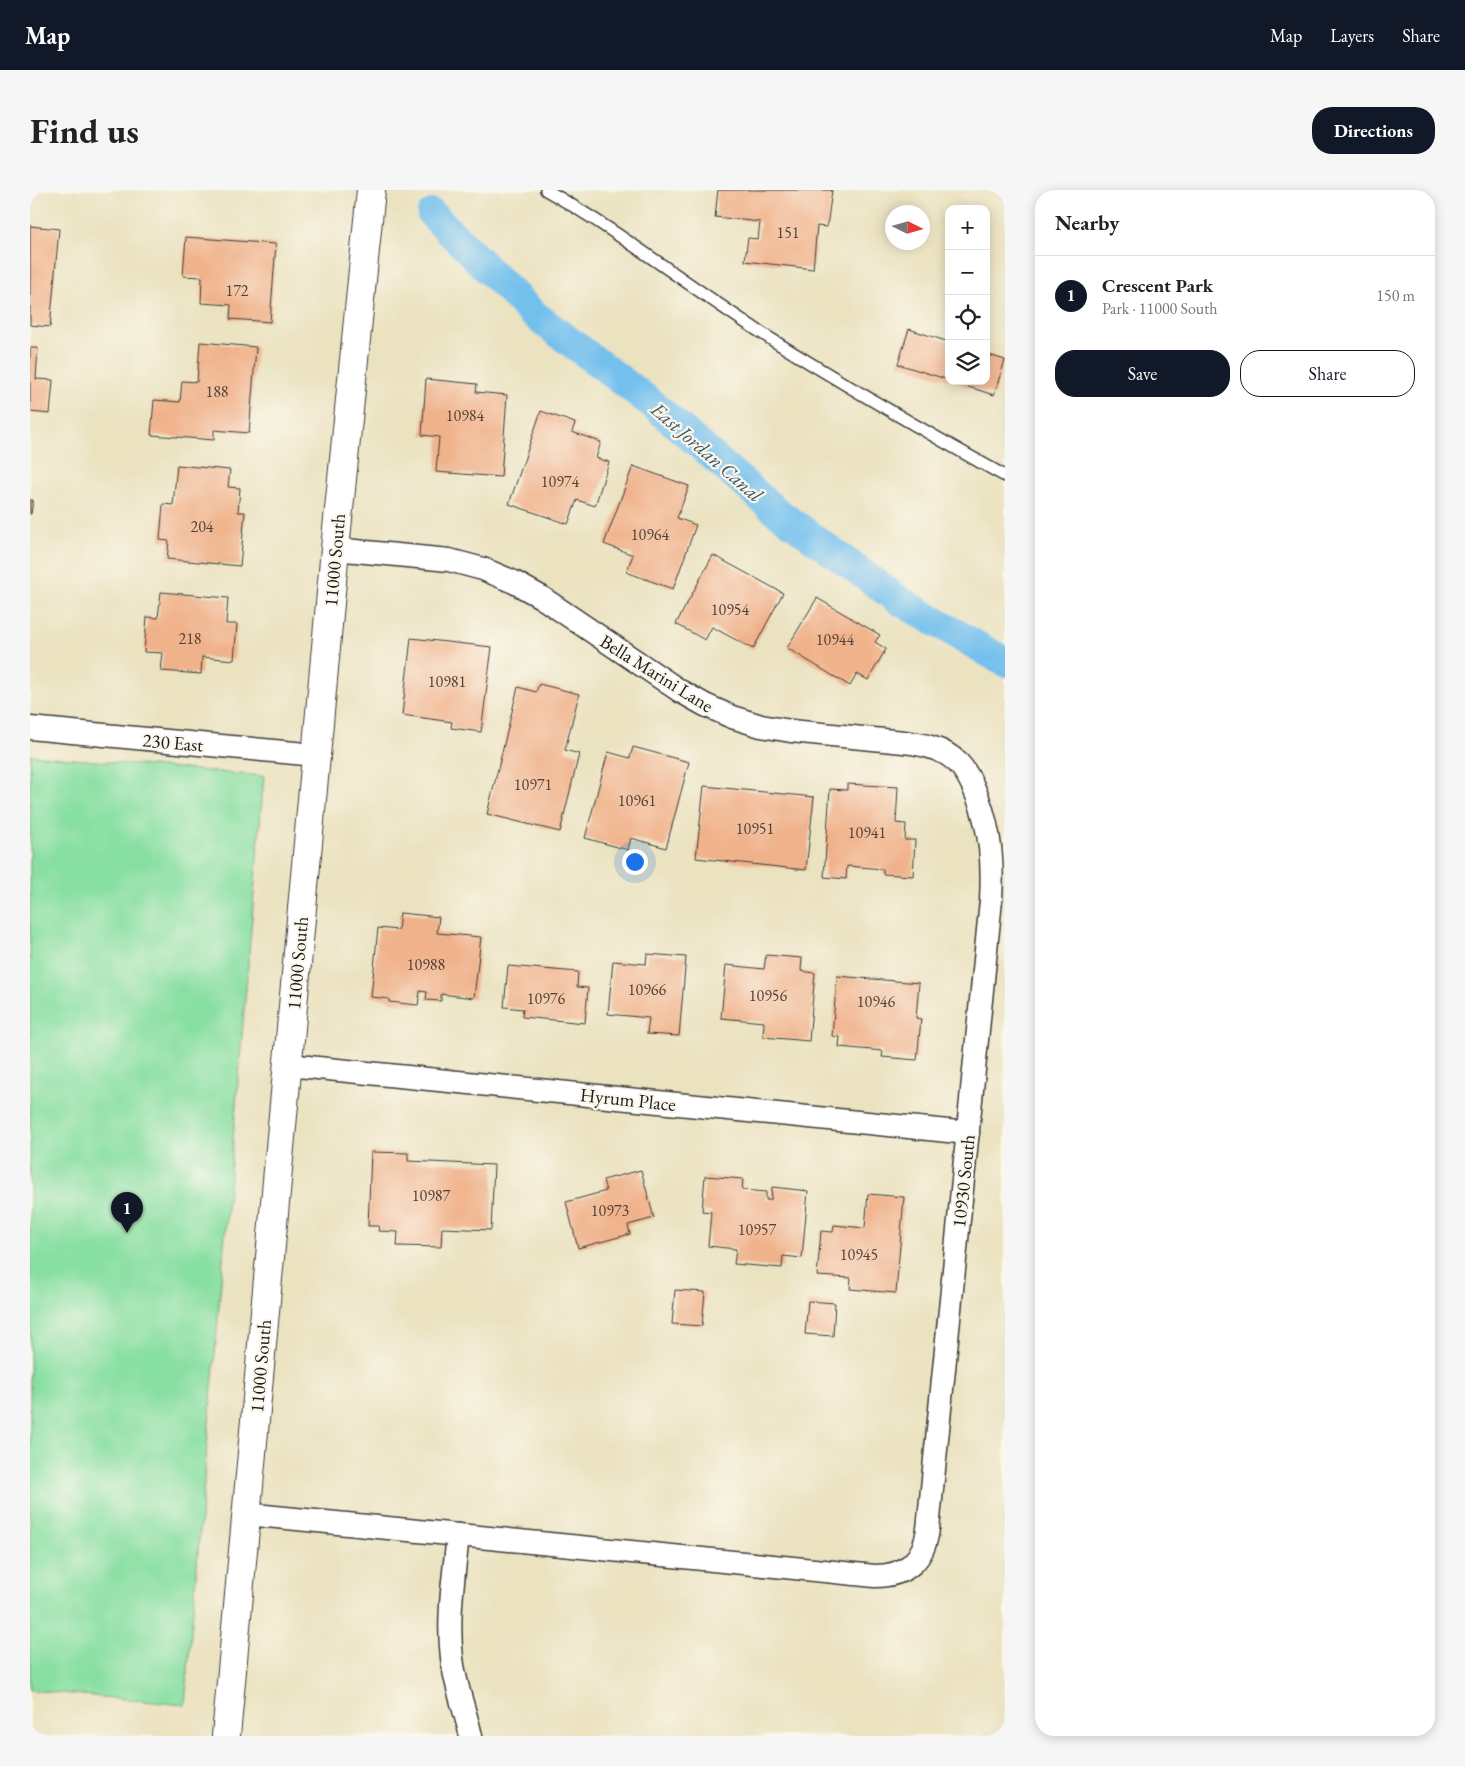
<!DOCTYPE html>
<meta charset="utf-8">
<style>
:root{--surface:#fff;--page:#f6f6f6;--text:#222;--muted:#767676;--line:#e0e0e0;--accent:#111827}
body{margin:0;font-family:"EB Garamond",serif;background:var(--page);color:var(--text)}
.controls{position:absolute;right:15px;top:15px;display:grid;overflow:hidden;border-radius:10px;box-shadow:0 2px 12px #0003}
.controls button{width:45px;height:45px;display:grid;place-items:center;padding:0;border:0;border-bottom:1px solid var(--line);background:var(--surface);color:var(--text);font:25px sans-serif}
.compass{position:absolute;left:855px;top:15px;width:45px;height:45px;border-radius:50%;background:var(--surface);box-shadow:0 2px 12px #0003;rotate:95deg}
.you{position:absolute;left:604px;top:671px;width:18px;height:18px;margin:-12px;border:4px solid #fff;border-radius:50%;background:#1a73e8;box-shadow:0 0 0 8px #1a73e833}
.badge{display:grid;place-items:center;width:32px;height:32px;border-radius:50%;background:var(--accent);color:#fff;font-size:16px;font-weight:700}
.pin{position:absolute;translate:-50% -41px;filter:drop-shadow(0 1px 2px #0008)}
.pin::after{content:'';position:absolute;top:26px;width:18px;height:15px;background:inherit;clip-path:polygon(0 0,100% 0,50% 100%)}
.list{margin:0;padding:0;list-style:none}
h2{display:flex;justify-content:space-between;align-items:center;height:65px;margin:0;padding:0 20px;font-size:21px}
h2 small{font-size:16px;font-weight:400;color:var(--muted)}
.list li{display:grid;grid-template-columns:32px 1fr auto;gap:15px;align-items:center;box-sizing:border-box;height:80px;padding:0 20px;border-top:1px solid var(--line)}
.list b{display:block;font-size:19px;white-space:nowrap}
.list p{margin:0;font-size:16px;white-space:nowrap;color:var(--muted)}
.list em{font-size:16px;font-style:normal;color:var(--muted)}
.actions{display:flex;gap:10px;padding:15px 20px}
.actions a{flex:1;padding:11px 0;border:1px solid var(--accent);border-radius:20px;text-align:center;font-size:18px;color:var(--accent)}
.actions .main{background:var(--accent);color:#fff}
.icon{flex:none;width:28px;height:28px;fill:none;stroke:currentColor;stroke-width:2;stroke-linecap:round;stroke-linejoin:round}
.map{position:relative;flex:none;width:975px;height:1546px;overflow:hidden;border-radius:20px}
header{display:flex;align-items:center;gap:30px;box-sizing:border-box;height:70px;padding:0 25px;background:var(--accent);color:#fff}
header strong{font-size:24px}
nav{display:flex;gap:28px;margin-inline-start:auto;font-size:18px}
.intro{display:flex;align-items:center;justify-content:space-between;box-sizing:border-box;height:120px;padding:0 30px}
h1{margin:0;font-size:35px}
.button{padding:12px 22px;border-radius:20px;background:var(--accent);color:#fff;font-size:18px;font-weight:700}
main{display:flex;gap:30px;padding:0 30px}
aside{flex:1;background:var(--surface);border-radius:20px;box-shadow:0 2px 12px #0003}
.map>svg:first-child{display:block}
.green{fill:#88dfa2;stroke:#527e5f}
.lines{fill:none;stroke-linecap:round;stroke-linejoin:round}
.canal{stroke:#73c0ed;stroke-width:30}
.building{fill:#f0b28b}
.lane-casing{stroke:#3b3a35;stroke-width:14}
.street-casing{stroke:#3b3a35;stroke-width:25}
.secondary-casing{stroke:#3b3a35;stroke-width:30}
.lane{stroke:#fff;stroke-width:11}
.street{stroke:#fff;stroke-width:22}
.secondary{stroke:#fff;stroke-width:28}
.labels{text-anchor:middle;stroke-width:4.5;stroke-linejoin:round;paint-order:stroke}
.number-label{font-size:16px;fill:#514238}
.street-label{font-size:19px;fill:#1c1c1c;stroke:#fbf7ec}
.water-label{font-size:20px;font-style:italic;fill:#3a5565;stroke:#fbf7ec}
</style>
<header>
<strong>Map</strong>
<nav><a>Map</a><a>Layers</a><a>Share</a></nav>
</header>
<div class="intro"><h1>Find us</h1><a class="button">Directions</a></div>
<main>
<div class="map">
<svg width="975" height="1546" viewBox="0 0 975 1546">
<rect width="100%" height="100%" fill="#fbf7ec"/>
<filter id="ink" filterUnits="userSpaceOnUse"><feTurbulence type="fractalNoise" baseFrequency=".02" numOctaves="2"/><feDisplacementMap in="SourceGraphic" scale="10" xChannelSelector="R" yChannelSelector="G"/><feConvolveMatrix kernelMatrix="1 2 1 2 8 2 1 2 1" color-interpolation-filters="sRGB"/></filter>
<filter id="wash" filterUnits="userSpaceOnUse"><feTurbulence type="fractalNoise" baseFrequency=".0096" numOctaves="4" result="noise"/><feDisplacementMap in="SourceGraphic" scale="20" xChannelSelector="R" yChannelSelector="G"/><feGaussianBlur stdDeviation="1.12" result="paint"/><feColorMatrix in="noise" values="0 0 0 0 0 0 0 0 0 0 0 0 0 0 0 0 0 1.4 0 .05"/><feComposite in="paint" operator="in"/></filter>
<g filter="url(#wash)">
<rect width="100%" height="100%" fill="#ebe2c0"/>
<!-- green -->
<path class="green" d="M0,565L234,586L155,1515L0,1500Z"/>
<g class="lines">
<!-- canal -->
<path class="canal" d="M402,24L502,123L620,212L746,321L870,411L975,472"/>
</g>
<g id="blocks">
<!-- building -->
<g class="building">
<path d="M688,0H802L797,37L787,36L783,79L715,71L718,48L728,49L730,32L685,27Z"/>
<path d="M0,36L29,39L20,137L0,135Z"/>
<path d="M156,47L246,54L240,132L200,129L201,115L171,113L172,87L153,86Z"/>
<path d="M879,139L919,152V190L868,174Z"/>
<path d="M170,152L226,157L219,243L184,240V250L121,245L124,210L150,212L152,191L167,192Z"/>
<path d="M0,158H8L6,189L23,190L20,224L0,222Z"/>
<path d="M956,164L975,170L964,205L923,192L956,191Z"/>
<path d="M396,189L447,194L446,202L477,205L471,287L406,282L409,247L392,245Z"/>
<path d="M511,221L545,233L542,242L571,252L566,268L579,272L565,316L547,310L538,334L479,314Z"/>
<path d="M147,275L200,280L198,297L210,298L208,322H215L210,376L137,369L139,351L130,350L133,314L143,315Z"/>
<path d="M603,276L659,296L647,328L666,335L643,399L596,382L603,365L574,354Z"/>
<path d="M0,310H3L1,324H0Z"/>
<path d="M683,365L753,403L723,459L682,437L675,450L646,434Z"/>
<path d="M131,402L198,408L196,434H207L204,470L172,467L171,484L131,481L133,463L114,462L117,427L128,428Z"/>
<path d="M787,408L850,445L845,452L856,459L838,490L827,484L820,496L757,458Z"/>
<path d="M381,448L462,457L451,542L421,538L422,532L372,525Z"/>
<path d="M509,494L549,504L535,560L549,564L530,642L457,624L488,497L506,502Z"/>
<path d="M603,557L659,572L636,658L601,648L598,660L555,648L578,562L600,568Z"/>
<path d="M817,594L868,597L866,633L876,634L875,650H885L883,686L853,684V679L817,676L816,689L794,687L800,599L817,600Z"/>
<path d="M674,596L784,607L776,680L666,668Z"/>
<path d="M370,723L409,727L407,743L451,747L444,808L411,804V811L396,810L397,802L390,801L388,815L359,812V809L341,807L348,738L368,740Z"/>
<path d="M617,764L656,767L649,846L617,844L619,828L578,824L583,771L616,774Z"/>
<path d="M736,765L772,768L771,781L785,783L779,851L733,847L734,832L691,828L696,775L734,779Z"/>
<path d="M478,776L548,782L547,797L558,798L555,833L492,827L493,819L474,817Z"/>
<path d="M807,786L889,793L886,828L891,829L887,870L852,867L853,861L809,857L810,847L802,846Z"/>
<path d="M341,962L378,963V971L464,975L461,1040L412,1038L411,1057L367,1056L368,1042L348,1041L349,1036H338Z"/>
<path d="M611,980L624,1028L598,1035L600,1044L548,1058L536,1012L576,1001L573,990Z"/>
<path d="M675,986L713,989L712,1000L736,1002V1010H741L742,997L778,1001L772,1068L753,1066L752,1078L704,1074L706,1059L678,1056L681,1022L672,1021Z"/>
<path d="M838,1004L874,1007L866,1103L820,1099L821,1088L787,1086L791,1041L803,1042L804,1035L835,1038Z"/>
<path d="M645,1100L675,1102L672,1136L642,1134Z"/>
<path d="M778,1111L805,1113L803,1146L775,1144Z"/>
</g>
</g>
</g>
<g filter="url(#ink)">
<use href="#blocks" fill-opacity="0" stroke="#3b3a35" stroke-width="1"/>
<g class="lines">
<!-- lane casing -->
<g class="lane-casing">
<path id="lane" d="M516,0C590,42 656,94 727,140C808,192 891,239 975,286"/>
</g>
<!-- street casing -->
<g class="street-casing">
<g id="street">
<path d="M0,538L286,565"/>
<path d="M258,875L938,943"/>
<path d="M216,1324L845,1386C876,1386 894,1370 898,1339L961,710C963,673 961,643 948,608C943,595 937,581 927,572C913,558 892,554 874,552L761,541L731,536L702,527L675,515L650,501L511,407L484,392L453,379L419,370L305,359"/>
<path d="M428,1345C424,1385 417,1427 422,1468C425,1495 435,1520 441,1546"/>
</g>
</g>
<!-- secondary casing -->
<g class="secondary-casing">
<path id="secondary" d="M196,1546L305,359L341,0"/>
</g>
<!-- lane -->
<use href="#lane" class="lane"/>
<!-- street -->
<use href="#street" class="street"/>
<!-- secondary -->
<use href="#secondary" class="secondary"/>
</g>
</g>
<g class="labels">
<!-- number labels -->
<g class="number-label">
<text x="758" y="48">151</text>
<text x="207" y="106">172</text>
<text x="187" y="207">188</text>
<text x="435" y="231">10984</text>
<text x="530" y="297">10974</text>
<text x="172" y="342">204</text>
<text x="620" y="350">10964</text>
<text x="700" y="425">10954</text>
<text x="160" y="454">218</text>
<text x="805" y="455">10944</text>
<text x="417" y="497">10981</text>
<text x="503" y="600">10971</text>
<text x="607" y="616">10961</text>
<text x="725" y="644">10951</text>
<text x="837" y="648">10941</text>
<text x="396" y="780">10988</text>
<text x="617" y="805">10966</text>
<text x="738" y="811">10956</text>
<text x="516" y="814">10976</text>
<text x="846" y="817">10946</text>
<text x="401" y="1011">10987</text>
<text x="580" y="1026">10973</text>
<text x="727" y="1045">10957</text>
<text x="829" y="1070">10945</text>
</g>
<!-- street labels -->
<g class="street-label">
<text transform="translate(304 370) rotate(-85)" y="7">11000 South</text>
<text transform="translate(627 483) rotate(32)" y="7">Bella Marini Lane</text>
<text transform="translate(143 552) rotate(5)" y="7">230 East</text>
<text transform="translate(267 773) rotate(-85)" y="7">11000 South</text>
<text transform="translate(598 909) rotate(6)" y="7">Hyrum Place</text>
<text transform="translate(933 991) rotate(-84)" y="7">10930 South</text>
<text transform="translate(230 1176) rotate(-85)" y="7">11000 South</text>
</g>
<!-- water labels -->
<g class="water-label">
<text transform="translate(677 262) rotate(41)" y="7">East Jordan Canal</text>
</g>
</g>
</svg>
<div class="controls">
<button>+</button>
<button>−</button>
<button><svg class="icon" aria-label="locate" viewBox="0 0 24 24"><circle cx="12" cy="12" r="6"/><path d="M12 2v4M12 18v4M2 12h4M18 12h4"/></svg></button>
<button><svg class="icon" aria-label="layers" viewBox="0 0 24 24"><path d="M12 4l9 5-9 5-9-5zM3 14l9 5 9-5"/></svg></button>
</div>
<svg class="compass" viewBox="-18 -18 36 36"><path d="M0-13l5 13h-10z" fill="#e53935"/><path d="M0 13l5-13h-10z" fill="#767676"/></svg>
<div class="you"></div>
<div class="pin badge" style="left:97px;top:1043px">1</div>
</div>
<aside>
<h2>Nearby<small></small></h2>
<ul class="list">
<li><span class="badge">1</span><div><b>Crescent Park</b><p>Park · 11000 South</p></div><em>150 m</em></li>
</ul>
<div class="actions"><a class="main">Save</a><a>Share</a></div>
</aside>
</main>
